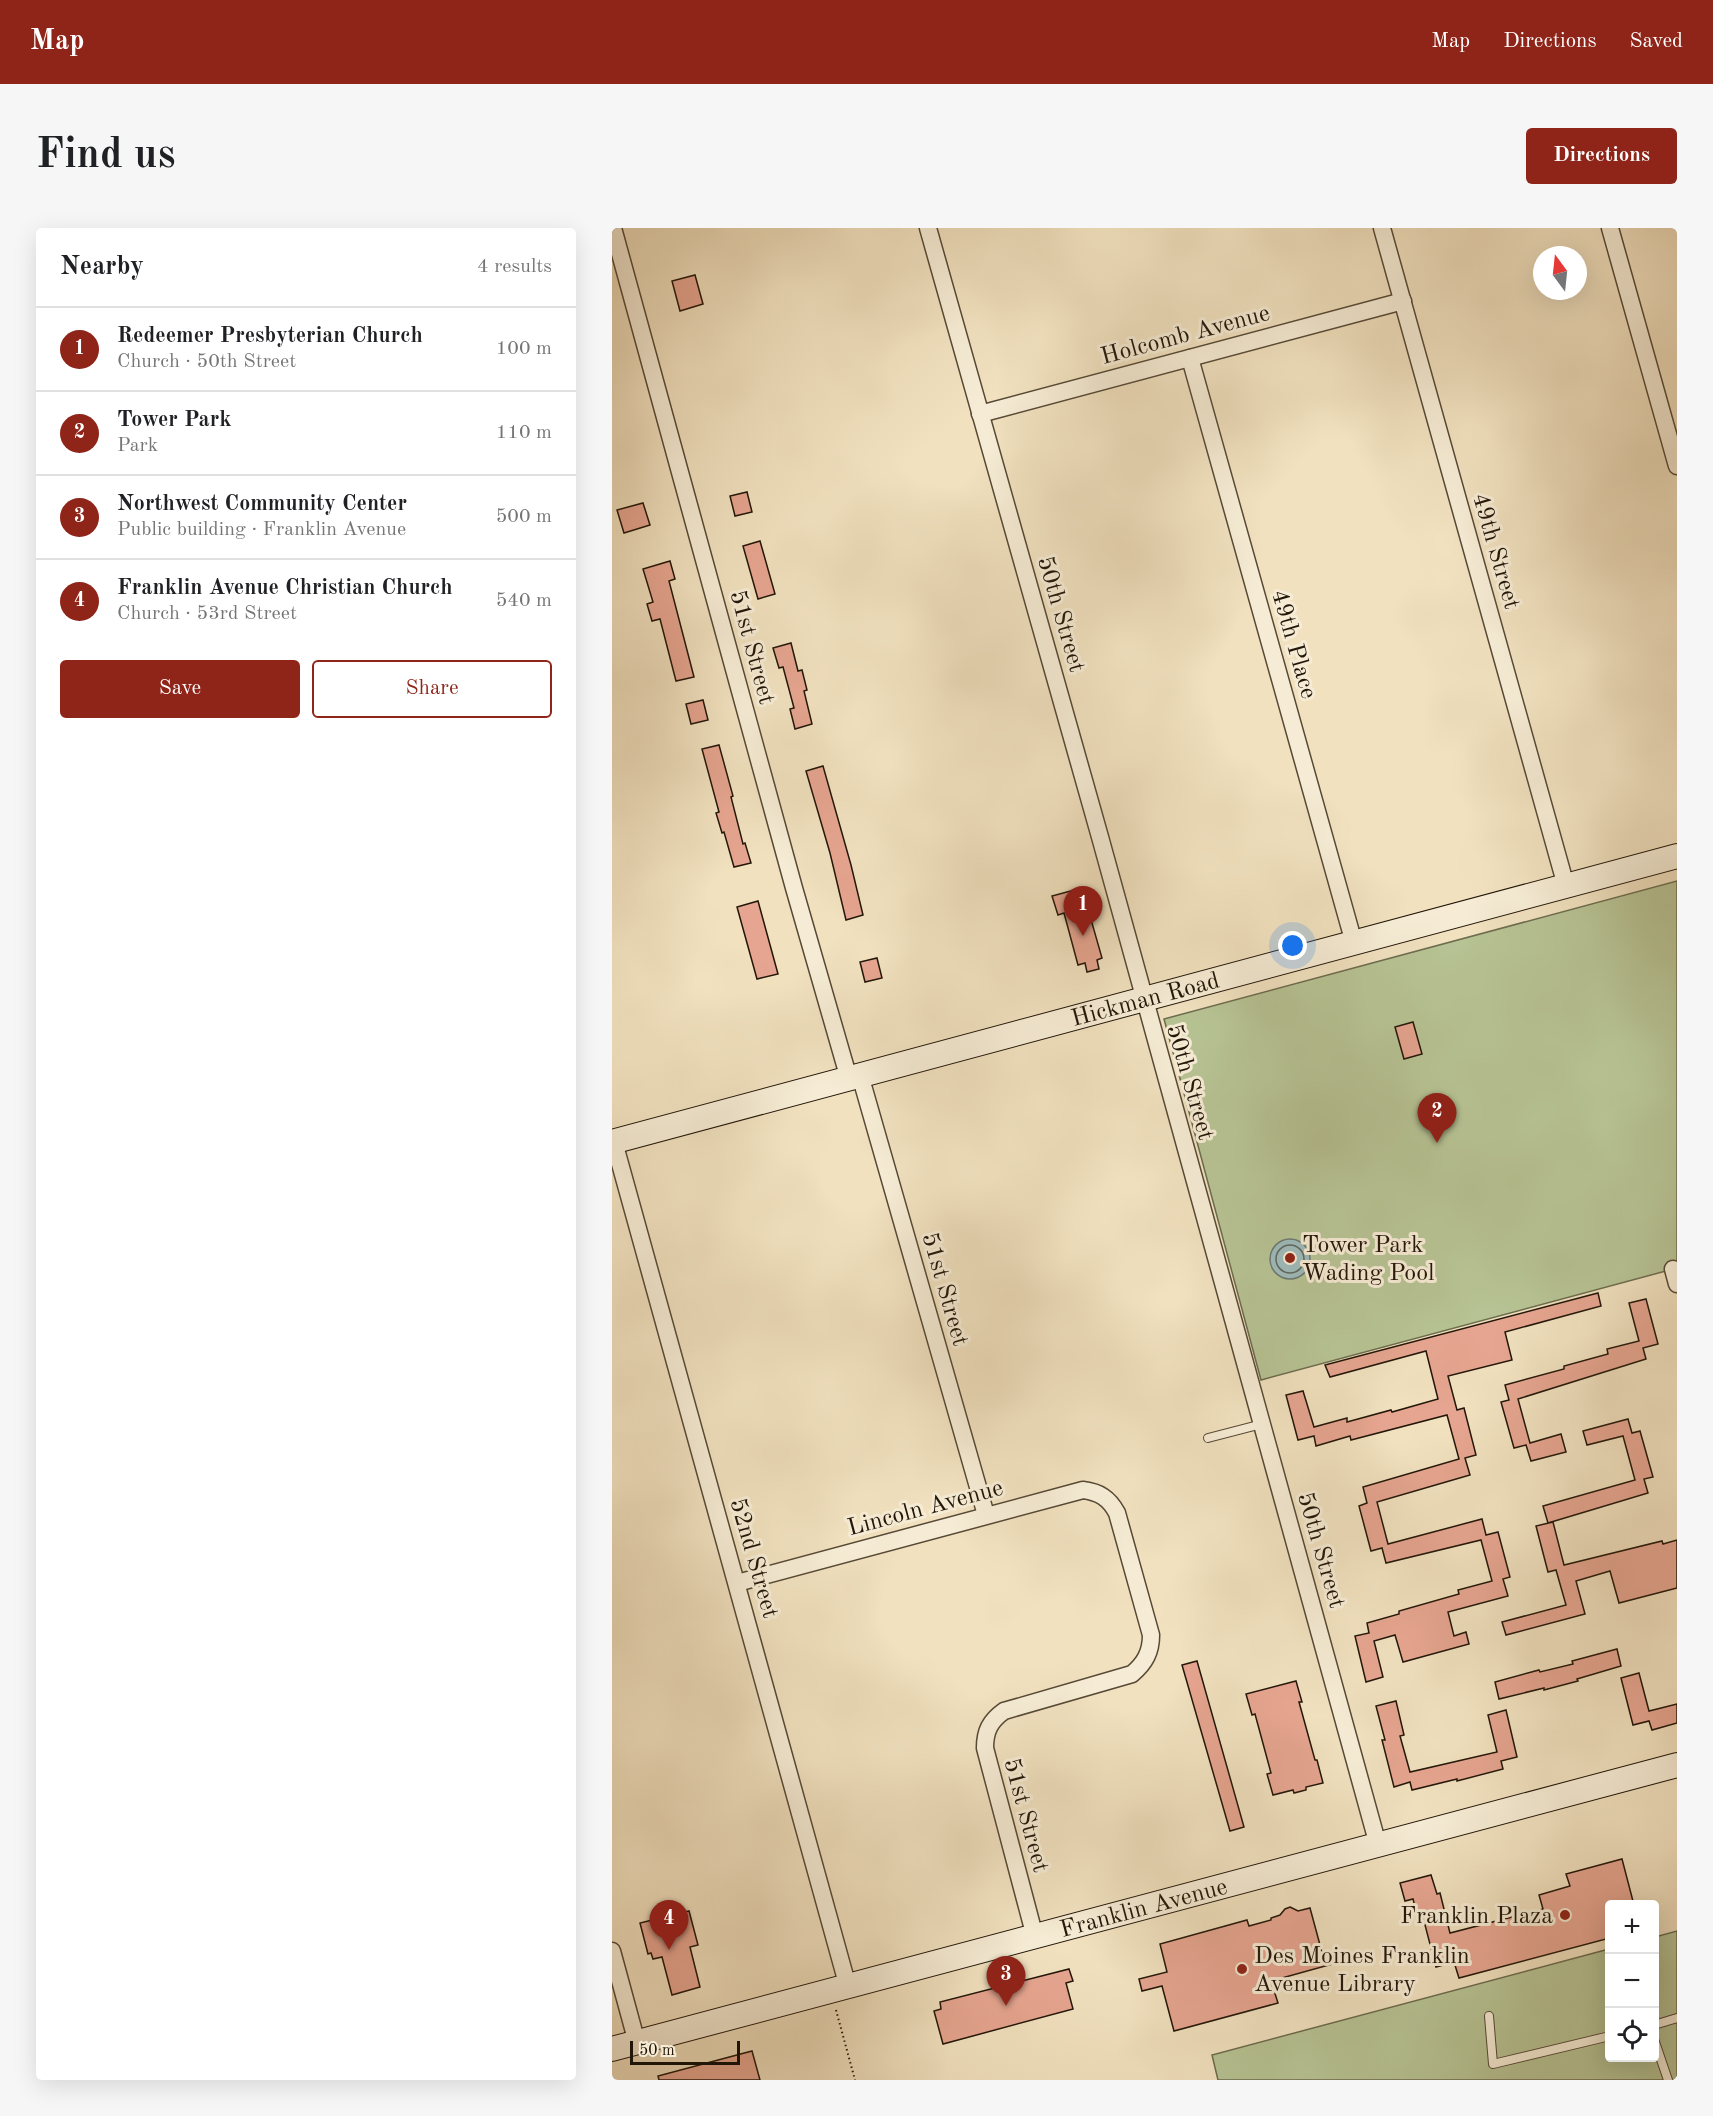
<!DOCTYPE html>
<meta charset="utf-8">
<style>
:root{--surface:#fff;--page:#f6f6f6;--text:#202124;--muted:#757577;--line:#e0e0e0;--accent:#8f2418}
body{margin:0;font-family:"Old Standard TT",serif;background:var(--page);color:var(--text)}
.controls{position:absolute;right:18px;bottom:18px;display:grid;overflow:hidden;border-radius:6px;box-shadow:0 6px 24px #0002}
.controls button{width:54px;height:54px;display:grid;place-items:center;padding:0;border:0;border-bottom:2px solid var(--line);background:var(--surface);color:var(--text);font:30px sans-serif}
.compass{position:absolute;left:921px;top:18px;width:54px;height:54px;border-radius:50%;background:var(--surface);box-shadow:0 6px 24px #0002;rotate:345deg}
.scale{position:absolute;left:18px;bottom:15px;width:110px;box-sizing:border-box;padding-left:6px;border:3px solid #221609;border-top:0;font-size:16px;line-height:21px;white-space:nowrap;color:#221609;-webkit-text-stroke:4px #f6ecd5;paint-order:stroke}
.you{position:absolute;left:681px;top:718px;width:21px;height:21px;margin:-15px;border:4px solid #fff;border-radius:50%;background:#1a73e8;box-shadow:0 0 0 9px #1a73e833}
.badge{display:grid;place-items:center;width:39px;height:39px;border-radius:50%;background:var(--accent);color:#fff;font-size:20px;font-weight:700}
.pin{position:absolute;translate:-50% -50px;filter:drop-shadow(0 2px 3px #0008)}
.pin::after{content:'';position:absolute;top:32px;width:21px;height:18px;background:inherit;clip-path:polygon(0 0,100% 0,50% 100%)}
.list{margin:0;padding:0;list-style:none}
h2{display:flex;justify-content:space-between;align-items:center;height:78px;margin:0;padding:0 24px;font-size:26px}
h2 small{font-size:20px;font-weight:400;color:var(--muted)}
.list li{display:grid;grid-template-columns:39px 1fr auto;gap:18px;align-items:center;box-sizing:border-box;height:84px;padding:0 24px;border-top:2px solid var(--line)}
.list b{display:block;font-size:22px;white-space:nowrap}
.list p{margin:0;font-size:20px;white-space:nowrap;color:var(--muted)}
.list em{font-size:20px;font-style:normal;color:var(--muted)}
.actions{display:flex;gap:12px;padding:18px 24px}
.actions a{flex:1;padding:14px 0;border:2px solid var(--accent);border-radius:6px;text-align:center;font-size:21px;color:var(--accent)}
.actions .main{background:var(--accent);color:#fff}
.icon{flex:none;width:33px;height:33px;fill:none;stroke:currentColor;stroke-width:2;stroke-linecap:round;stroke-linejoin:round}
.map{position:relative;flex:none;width:1065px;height:1852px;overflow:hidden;border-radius:6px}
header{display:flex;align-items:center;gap:36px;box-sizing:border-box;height:84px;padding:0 30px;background:var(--accent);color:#fff}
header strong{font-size:28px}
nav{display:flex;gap:33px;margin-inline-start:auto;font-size:21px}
.intro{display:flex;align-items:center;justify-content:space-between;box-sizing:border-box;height:144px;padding:0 36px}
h1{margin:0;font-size:42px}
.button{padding:15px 27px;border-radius:6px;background:var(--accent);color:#fff;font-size:21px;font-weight:700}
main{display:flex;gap:36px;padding:0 36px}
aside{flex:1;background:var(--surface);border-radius:6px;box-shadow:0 6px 24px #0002}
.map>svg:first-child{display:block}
.green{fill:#b7c394;stroke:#6c6c4e;stroke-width:1.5}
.water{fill:#9ebbbb;stroke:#6c7974;stroke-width:1.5}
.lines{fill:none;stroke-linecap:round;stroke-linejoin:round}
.shore{stroke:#606862;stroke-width:1.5}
.building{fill:#e6a590;stroke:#221609;stroke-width:1.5}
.lane-casing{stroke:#564936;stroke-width:10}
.street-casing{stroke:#564936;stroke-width:19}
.secondary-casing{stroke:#221609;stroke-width:26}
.path{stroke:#221609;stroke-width:2;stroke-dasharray:1.5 3;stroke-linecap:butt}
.lane{stroke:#f6ecd5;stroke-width:8}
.street{stroke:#f6ecd5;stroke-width:16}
.secondary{stroke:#f6ecd5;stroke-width:24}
.poi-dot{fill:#8f2418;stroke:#f6ecd5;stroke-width:2}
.labels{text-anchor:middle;stroke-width:6;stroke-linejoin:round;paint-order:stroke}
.street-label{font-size:24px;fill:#221609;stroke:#f6ecd5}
.poi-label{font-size:24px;fill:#221609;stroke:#f6ecd5;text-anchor:start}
</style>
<header>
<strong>Map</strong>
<nav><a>Map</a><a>Directions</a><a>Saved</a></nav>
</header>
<div class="intro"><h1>Find us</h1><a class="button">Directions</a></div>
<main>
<aside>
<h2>Nearby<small>4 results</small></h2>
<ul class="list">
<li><span class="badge">1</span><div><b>Redeemer Presbyterian Church</b><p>Church · 50th Street</p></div><em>100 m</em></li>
<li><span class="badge">2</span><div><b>Tower Park</b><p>Park</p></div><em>110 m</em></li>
<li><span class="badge">3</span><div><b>Northwest Community Center</b><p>Public building · Franklin Avenue</p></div><em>500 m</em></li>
<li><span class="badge">4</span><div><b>Franklin Avenue Christian Church</b><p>Church · 53rd Street</p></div><em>540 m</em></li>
</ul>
<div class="actions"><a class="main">Save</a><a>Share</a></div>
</aside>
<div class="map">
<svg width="1065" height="1852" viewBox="0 0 1065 1852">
<rect width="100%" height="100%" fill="#f1e1bf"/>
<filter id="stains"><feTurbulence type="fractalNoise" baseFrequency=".00333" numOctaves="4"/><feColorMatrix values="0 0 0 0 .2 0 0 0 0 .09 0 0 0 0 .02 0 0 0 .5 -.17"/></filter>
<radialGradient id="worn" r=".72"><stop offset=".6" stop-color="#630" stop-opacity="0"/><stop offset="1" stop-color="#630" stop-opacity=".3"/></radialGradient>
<!-- green -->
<g class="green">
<path d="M1065,653V1040L649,1152L552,791Z"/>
<path d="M1065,1703V1852H606L600,1827L997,1721L998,1830H1042L1043,1709Z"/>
</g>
<!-- water -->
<circle class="water" cx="678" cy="1031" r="20"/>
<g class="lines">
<!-- shore -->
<circle class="shore" cx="678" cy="1031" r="14"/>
</g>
<!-- building -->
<g class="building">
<path d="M83,47L91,76L68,83L60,53Z"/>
<path d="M135,264L140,284L123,288L118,268Z"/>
<path d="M31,275L38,297L12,305L5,282Z"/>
<path d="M148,313L163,366L146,371L131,318Z"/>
<path d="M58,333L63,351L57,353L82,449L64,453L48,391L40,393L35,376L41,374L31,341Z"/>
<path d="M179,415L186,443L190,442L195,462L192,463L200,496L183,501L178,481L182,480L171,439L167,440L161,420Z"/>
<path d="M91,472L96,492L79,496L74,476Z"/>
<path d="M107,517L121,568L119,569L131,616L133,615L139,635L122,639L112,604L110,605L104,585L107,584L90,521Z"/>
<path d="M211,538L239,637L251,687L234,692L218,625L194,543Z"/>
<path d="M470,660L490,730L485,732L487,741L475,744L473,735L466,737L452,685L446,687L440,668Z"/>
<path d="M146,673L166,746L145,751L125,679Z"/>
<path d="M265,730L270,750L253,754L248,734Z"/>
<path d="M801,794L810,826L792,831L783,799Z"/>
<path d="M986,1065L989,1078L893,1104L900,1132L836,1148L845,1182L852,1180L864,1227L853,1230L858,1247L765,1274L776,1316L870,1291L874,1307L886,1304L898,1349L891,1351L896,1368L836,1384L842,1408L854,1404L857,1416L791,1434L783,1407L762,1413L771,1449L754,1454L743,1408L757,1405L755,1395L787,1386V1383L847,1366L846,1362L880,1353L869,1312L774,1335L770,1320L759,1323L747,1278L755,1275L751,1259L847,1231L835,1187L739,1212L738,1208L704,1218L702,1208L686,1212L674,1167L691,1163L702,1199L735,1190V1194L779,1182L780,1184L826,1171L814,1123L718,1149L713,1137Z"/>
<path d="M1034,1071L1046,1116L1031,1120L1034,1131L906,1171L918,1215L949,1206L954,1224L919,1233L914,1217L902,1220L889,1174L897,1172L893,1157L952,1141V1138L996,1126L995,1121L1027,1113L1017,1075Z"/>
<path d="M1016,1191L1020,1205L1028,1203L1041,1249L1032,1251L1036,1265L936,1295L931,1278L1023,1252L1011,1208L975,1217L971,1203Z"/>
<path d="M941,1294L952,1337L1050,1313L1051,1316L1065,1312V1360L1007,1375L998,1343L964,1353L973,1386L894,1407L890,1394L954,1377L944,1342L936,1344L924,1298Z"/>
<path d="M1005,1421L1009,1438L965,1451L966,1453L932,1462V1460L887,1471L883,1454L927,1442L928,1444L961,1436L960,1433Z"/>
<path d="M585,1433L632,1599L618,1603L570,1437Z"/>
<path d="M1027,1445L1037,1483L1065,1476V1495L1040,1502L1037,1493L1021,1497L1009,1450Z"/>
<path d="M684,1453L690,1474H687L703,1532H705L711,1555L694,1559V1562L682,1565L681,1562L661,1567L655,1546L659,1545L643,1486L640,1487L634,1466Z"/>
<path d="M784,1473L792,1507L788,1508L798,1544L885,1524L876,1487L894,1482L905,1529L889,1533L891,1541L845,1553V1551L800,1562L798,1554L782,1559L770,1512H773L764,1478Z"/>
<path d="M1010,1631L1022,1677H998V1710L847,1750L842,1734L824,1739L812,1693L807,1694L801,1671L793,1673L788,1655L819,1647L825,1666L828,1665L838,1705L931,1681L927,1667L958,1658L954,1646Z"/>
<path d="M678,1679L686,1683L698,1680L711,1728L733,1723L735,1732L659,1753L666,1775L562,1803L550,1758L530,1763L527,1751L555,1744L548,1716L635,1692L637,1698L659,1692V1690L668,1687L673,1681Z"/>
<path d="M77,1683L86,1717L78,1719L88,1759L60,1767L50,1729L41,1731L39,1725L36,1726L28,1695Z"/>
<path d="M457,1741L461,1753L454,1755L461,1781L331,1816L322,1783L329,1781L328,1774Z"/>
<path d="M140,1823L148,1852H47L46,1848Z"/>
</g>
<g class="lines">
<!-- lane casing -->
<g class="lane-casing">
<g id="lane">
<path d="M596,1210L650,1196"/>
<path d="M877,1788L881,1836L998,1808"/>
<path d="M1042,1797L1065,1790"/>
<path d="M1042,1811L1056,1852"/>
</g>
</g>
<!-- street casing -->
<g class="street-casing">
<g id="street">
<path d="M1,0L182,660L237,851"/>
<path d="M316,0L488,609L766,1617"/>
<path d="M770,0L954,658"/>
<path d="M998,0L1065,238"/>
<path d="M578,130L742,715"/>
<path d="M368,186L791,73"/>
<path d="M248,847L374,1287"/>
<path d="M2,914L236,1759"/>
<path d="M1061,1041L1065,1056"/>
<path d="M125,1355L471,1262C487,1264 497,1270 505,1285L539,1407C539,1424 533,1435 520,1446L392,1483C378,1493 373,1503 373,1520L423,1709"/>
<path d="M0,1723L25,1815"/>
</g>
</g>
<!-- secondary casing -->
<g class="secondary-casing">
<g id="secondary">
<path id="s1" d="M0,914L1065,628"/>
<path id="s2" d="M0,1821L1065,1537"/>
</g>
</g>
<!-- path -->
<path class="path" d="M224,1782L243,1852"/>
<!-- lane -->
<use href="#lane" class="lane"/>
<!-- street -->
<use href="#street" class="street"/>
<!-- secondary -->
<use href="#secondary" class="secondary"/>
</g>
<!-- markers -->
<g class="poi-dot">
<circle cx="678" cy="1030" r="6"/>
<circle cx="953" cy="1687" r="6"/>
<circle cx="630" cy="1741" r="6"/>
</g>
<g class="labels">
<!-- street labels -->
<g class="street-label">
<text transform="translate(573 106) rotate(-15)" y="8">Holcomb Avenue</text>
<text transform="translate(885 323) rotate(74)" y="8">49th Street</text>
<text transform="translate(450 386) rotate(74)" y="8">50th Street</text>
<text transform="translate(683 416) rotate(74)" y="8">49th Place</text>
<text transform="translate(141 419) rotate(75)" y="8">51st Street</text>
<text dy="8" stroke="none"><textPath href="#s1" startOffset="552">Hickman Road</textPath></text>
<text transform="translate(579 854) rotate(74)" y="8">50th Street</text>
<text transform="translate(334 1061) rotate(74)" y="8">51st Street</text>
<text transform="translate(313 1279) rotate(-15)" y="8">Lincoln Avenue</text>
<text transform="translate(710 1322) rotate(74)" y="8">50th Street</text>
<text transform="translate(143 1330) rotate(74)" y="8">52nd Street</text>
<text transform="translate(415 1587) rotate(75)" y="8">51st Street</text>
<text dy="8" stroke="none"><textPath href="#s2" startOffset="550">Franklin Avenue</textPath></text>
</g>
<!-- poi labels -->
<g class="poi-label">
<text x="690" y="1024">Tower Park<tspan x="690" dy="28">Wading Pool</tspan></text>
<text x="941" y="1695" text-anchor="end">Franklin Plaza</text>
<text x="642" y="1735">Des Moines Franklin<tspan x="642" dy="28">Avenue Library</tspan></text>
</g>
</g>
<rect width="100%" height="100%" filter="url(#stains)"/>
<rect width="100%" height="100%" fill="url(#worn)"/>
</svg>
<div class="controls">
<button>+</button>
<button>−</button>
<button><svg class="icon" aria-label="locate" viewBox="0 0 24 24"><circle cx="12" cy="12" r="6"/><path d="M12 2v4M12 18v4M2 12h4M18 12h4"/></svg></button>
</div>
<svg class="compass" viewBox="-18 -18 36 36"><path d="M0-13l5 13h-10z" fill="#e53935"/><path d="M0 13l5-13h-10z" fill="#757577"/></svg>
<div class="scale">50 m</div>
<div class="you"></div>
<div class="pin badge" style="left:471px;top:708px">1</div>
<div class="pin badge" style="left:825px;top:915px">2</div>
<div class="pin badge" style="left:394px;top:1778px">3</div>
<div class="pin badge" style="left:57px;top:1722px">4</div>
</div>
</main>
